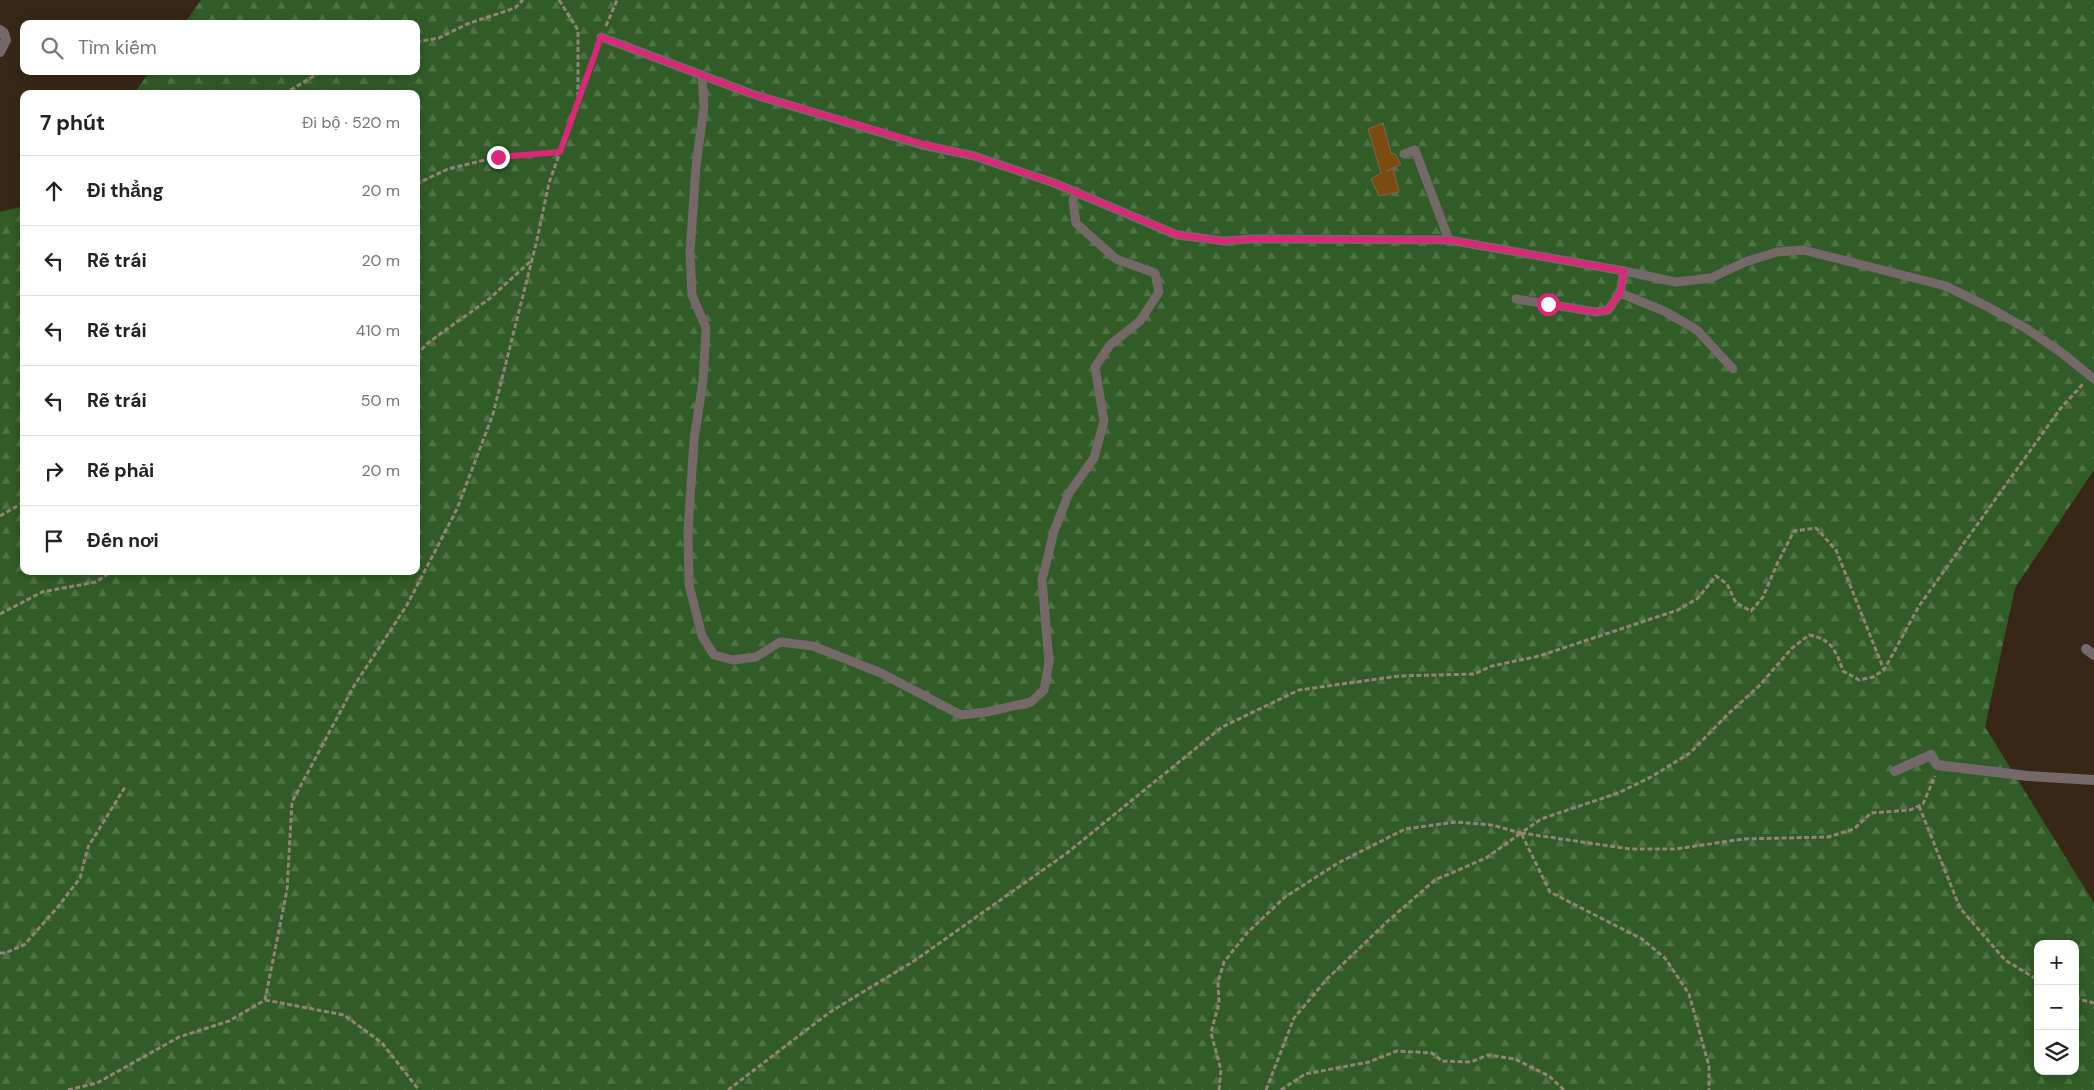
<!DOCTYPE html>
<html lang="vi">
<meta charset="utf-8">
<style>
:root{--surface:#fff;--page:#f6f6f6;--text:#222;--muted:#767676;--line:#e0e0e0}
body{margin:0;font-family:"DM Sans",sans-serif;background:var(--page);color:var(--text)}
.controls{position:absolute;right:15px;bottom:15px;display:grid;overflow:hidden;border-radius:10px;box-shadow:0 2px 12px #0003}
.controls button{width:45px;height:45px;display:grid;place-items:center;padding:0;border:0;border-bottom:1px solid var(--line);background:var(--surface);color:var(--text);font:25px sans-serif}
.stop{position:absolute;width:15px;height:15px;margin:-11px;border:4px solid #db2777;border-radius:50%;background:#fff}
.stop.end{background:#db2777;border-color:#fff;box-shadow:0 1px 5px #0008}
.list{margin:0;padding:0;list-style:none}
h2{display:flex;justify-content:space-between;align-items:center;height:65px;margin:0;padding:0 20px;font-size:21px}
h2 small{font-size:16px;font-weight:400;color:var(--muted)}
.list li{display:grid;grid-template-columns:32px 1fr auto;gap:15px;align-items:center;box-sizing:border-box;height:70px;padding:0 20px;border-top:1px solid var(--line)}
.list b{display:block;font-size:19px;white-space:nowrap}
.list em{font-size:16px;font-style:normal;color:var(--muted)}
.icon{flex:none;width:28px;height:28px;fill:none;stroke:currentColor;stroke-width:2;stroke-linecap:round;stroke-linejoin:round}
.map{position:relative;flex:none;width:2094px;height:1090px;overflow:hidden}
.search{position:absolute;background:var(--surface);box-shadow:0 2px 12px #0003;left:20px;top:20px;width:400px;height:55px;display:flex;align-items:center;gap:12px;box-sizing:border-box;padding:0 18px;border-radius:10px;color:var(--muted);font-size:19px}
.panel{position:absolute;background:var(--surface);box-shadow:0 2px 12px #0003;left:20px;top:90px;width:400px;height:485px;border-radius:10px}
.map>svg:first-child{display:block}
.forest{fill:url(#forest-firs);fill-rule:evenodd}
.building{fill:#7b4b0f;stroke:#7c6956}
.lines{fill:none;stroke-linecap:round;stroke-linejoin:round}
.path{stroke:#928477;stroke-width:3;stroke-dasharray:5 2.5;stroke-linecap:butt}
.service{stroke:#756868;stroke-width:9}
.minor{stroke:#756868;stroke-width:10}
.route{stroke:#db2777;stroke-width:6}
</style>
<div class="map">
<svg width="2094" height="1090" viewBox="0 0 2094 1090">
<defs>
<pattern id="forest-firs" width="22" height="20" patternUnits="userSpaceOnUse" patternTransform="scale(1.25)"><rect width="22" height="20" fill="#315c27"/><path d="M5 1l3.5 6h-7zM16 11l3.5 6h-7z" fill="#4f7345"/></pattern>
</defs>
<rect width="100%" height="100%" fill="#382716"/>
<!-- forest -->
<path class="forest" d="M201,0H2094V470L2015,588L1985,727L2094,903V1090H0V212L24,206V571H416V94H134L150,71H416V24H184ZM2038,944H2075V1071H2038Z"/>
<!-- building -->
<path class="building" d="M1383,123L1391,153L1395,154L1401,164L1387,171L1393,168L1399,192L1379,196L1371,179L1381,173L1368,129Z"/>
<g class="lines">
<!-- path -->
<g class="path">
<path d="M559,0L578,30V97"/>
<path d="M606,26L617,0"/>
<path d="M416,42L439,38L467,24L515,8L523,0"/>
<path d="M284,94L322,71"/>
<path d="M416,184L448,169L497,157L560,151"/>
<path d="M416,355L429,342L489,299L532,260"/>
<path d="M0,516L24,502"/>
<path d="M0,614L42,592L96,582L112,571"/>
<path d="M1919,806L1960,908L2005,960L2038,980"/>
<path d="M1521,833L1630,849H1676L1743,839L1828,837L1854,829L1871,813L1910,810L1923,804L1935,776"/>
<path d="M0,953H5L24,945L57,908L80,878L88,847L125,787"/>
<path d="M2075,998L2094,1003"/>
<path d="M265,1000L344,1015L382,1043L419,1090"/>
<path d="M68,1090L97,1083L179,1037L229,1021L265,1000L287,890L292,802L354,686L407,605L457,509L493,414L536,244L549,183L597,48"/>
<path d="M728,1090L830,1012L914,961L1067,853L1222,727L1299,690L1399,676L1474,674L1492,666L1539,656L1678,610L1698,598L1716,576L1727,584L1736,603L1751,611L1763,597L1777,564L1794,531L1816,528L1836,550L1884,670"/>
<path d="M1219,1090L1221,1070L1211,1033L1219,1003L1218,982L1224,962L1247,933L1285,897L1338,863L1405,829L1456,822L1492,825L1521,833L1541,819L1618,793L1651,777L1690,753L1727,715L1759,686L1792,648L1809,635C1831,639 1836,650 1843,671L1859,680L1873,677L1884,670L1919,606L2060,409L2083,384"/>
<path d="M1266,1090L1294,1018L1327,979L1389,920L1435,880L1486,858L1521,833L1550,892L1642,939L1665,958L1689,994L1709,1066V1090"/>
<path d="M1281,1090L1305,1074L1369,1062L1397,1051L1432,1053L1442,1061L1471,1062L1488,1055L1515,1059L1549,1076L1564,1090"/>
</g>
<!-- service -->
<g class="service">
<path d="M601,37L752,94L922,145L974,156L1054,183L1177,235L1224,241L1251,239L1449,240L1624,271L1676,282L1711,278L1745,262L1777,252L1803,250L1946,286L1988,307L2027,329L2062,353L2094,379"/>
<path d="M702,75L704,107L696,166L690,253L692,295L706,328L703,381L694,440L688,531L689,585L702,636L714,655L733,660L756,657L780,642L813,646L881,673L961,715L987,712L1031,702L1044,690L1049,662L1042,580L1054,531L1069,493L1094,458L1104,421L1095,367L1110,345L1140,321L1159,292L1155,273L1116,259L1076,223L1073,201L1076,191"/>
<path d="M1404,154L1415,150L1449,240"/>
<path d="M1620,293L1664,311L1697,330L1733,369"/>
<path d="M1516,299L1596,312L1608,310L1620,293L1624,271"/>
</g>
<!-- minor -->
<g class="minor">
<path d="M0,30L4,33L6,40L0,52"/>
<path d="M2086,649L2094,655"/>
<path d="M1895,771L1931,755L1937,765L2028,776L2094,780"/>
</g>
</g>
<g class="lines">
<!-- route -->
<path class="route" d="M498,157L560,152L601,37L752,94L922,144L974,156L1054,183L1178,235L1224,241L1251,239L1449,240L1624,271L1620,293L1608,310L1596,312L1548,304"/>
</g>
</svg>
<div class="controls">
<button>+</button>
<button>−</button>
<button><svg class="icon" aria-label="layers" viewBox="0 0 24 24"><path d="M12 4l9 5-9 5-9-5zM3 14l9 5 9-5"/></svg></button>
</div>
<div class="stop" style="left:1548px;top:304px"></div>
<div class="stop end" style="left:498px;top:157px"></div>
<div class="search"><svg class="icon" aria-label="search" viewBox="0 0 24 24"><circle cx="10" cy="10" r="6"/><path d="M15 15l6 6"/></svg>Tìm kiếm</div>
<section class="panel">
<h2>7 phút<small>Đi bộ · 520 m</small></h2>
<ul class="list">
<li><svg class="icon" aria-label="ahead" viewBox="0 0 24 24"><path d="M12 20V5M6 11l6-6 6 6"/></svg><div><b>Đi thẳng</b></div><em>20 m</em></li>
<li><svg class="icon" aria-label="left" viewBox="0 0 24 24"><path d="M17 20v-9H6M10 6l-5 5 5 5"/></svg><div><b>Rẽ trái</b></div><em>20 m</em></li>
<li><svg class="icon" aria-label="left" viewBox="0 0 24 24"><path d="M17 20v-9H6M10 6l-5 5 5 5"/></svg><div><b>Rẽ trái</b></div><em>410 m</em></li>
<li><svg class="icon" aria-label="left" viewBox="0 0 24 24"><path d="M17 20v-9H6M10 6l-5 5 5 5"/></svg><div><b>Rẽ trái</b></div><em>50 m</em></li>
<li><svg class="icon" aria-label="right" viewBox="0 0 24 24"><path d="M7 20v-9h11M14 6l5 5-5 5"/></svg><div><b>Rẽ phải</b></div><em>20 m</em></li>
<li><svg class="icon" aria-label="arrive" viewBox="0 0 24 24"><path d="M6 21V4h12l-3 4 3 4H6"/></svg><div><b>Đến nơi</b></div></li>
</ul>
</section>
</div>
